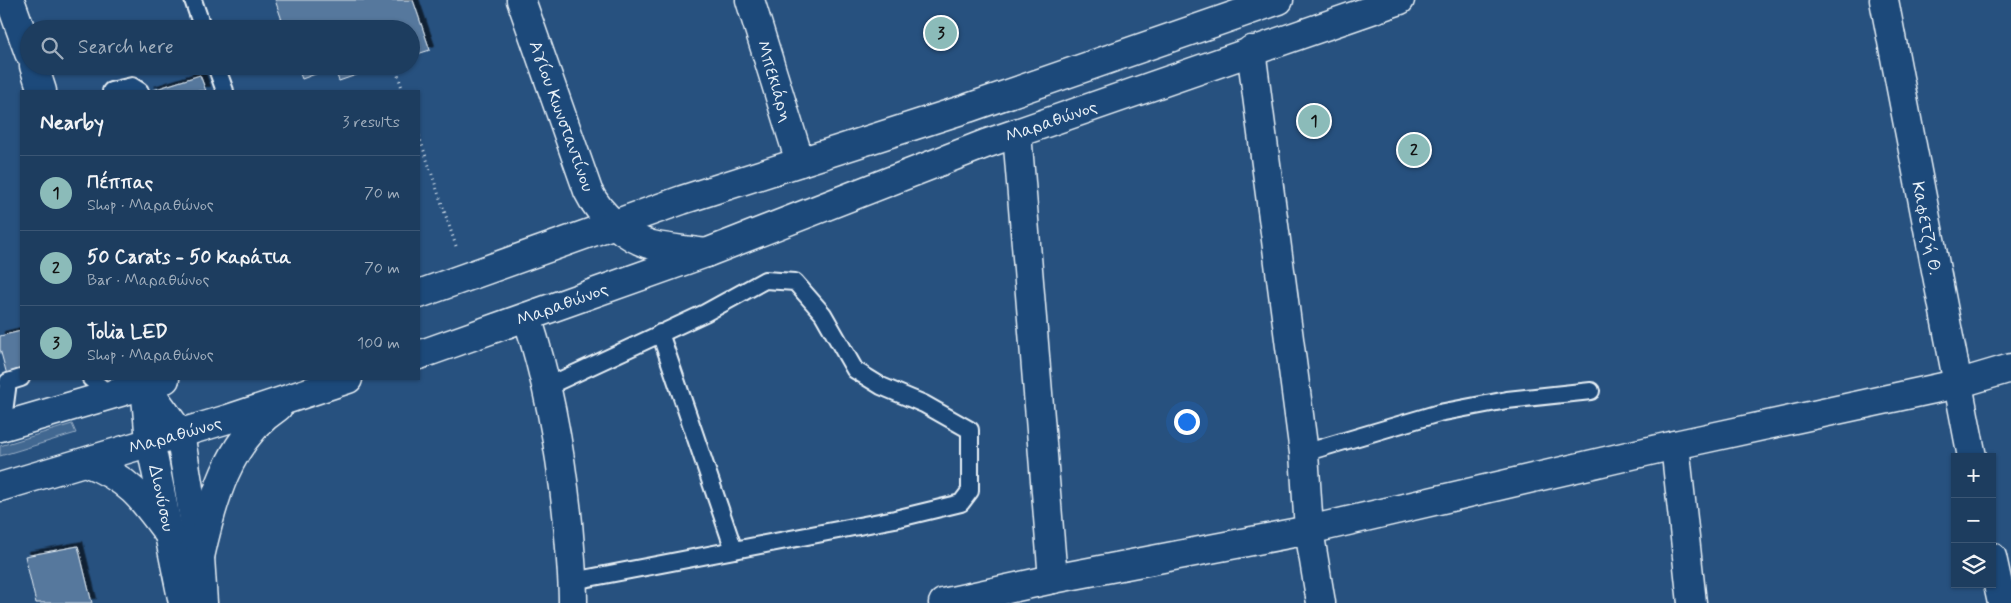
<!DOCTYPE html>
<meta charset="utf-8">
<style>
:root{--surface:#1d3d5f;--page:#2a4868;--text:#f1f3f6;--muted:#a0aebd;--line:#3b5674;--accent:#8bbbb9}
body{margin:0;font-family:Mynerve,sans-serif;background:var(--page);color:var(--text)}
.controls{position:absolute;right:15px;bottom:15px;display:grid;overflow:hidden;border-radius:0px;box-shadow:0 1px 4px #0004}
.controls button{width:45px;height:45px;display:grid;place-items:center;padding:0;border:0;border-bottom:1px solid var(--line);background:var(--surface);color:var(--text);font:25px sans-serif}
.you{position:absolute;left:1186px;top:421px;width:18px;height:18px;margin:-12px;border:4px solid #fff;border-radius:50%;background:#1a73e8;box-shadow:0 0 0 8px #1a73e833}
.badge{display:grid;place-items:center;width:32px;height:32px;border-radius:50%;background:var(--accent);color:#111;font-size:16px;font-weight:700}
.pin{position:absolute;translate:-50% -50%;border:2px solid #fff;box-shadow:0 1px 5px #0006}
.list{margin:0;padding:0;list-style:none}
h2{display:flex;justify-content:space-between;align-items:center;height:65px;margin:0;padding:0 20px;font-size:21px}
h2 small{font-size:16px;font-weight:400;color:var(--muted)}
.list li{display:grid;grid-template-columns:32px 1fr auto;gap:15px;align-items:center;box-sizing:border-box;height:75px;padding:0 20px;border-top:1px solid var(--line)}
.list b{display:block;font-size:19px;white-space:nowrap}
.list p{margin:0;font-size:16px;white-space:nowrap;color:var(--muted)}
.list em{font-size:16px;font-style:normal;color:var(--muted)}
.icon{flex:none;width:28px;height:28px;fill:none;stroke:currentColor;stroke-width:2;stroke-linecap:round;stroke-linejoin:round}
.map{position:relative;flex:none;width:2011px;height:603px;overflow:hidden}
.search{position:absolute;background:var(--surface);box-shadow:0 1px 4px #0004;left:20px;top:20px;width:400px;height:55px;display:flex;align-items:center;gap:12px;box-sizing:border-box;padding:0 18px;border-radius:28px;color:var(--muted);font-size:19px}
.panel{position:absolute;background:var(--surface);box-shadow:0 1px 4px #0004;left:20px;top:90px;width:400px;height:290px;border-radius:0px}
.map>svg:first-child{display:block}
.green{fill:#436891;stroke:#96acc4}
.building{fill:#57789d;stroke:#e8f1f8;filter:url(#shadow)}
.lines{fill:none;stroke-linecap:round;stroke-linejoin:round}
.lane-casing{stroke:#e8f1f8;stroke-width:20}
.street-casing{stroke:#e8f1f8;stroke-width:31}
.secondary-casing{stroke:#e8f1f8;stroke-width:31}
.primary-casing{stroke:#e8f1f8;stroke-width:31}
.path{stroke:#e8f1f8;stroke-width:3;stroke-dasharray:1 4;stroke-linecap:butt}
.lane{stroke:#1f4a7a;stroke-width:16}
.street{stroke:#1f4a7a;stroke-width:28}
.secondary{stroke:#1f4a7a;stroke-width:28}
.primary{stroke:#1f4a7a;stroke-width:28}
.labels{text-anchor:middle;stroke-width:4;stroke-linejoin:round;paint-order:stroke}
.street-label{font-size:18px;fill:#e8f1f8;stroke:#1f4a7a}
</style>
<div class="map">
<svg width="2011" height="603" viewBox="0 0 2011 603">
<defs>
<filter id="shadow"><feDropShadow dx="4.5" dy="-4.5" stdDeviation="0" flood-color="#0009"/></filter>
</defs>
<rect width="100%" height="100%" fill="#27517f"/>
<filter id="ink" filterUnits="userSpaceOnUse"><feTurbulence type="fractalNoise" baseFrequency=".02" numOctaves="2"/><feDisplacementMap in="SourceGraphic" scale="10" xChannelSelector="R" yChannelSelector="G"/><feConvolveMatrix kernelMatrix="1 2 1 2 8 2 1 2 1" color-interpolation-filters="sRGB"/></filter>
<g filter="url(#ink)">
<!-- green -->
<path class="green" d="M72,424L76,433L0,456V446Z"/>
<!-- building -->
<g class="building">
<path d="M275,0H413L430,50L411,56V29H285Z"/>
<path d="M297,66H382L339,81L334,67L302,79Z"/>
<path d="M200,75L206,91H150Z"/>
<path d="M21,331V371L7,375L0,349V336Z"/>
<path d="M78,546L92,603H36L25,556Z"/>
</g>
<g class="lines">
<!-- lane casing -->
<g class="lane-casing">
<g id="lane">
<path d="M193,0L203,29"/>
<path d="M216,66L225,91"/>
<path d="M111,91L132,86L140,91"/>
<path d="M660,333L734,550"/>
<path d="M91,379L110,395"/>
<path d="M546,387L705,313L765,280L795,282L823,314L855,370L881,386L924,404L970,430V491L961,503L895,519L573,581"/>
<path d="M2,427L8,382L21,378"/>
<path d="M1304,453L1439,413L1507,400L1591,391"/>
</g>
</g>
<!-- street casing -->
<g class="street-casing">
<g id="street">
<path d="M750,0L800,162"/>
<path d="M1884,0L1972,457"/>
<path d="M1251,50L1304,453L1309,530L1321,603"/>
<path d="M1017,133L1053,579"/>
<path d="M527,317C549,384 561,453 568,523C570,550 573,576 573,603"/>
<path d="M1675,445L1692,603"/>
<path d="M1992,557L2002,603"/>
<path d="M943,603L1053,579L1309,530L1675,445L1957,384L2011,368"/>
</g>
</g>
<!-- secondary casing -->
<g class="secondary-casing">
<g id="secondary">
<path d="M10,0L29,53"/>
<path d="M521,0L588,191C599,214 626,238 652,245C669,249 688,250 706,253"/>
<path d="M34,66L42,91"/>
<path d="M145,385L180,433L200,557L203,603"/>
<path d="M145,386L150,441L183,603"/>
</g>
</g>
<!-- primary casing -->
<g class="primary-casing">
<g id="primary">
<path d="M419,294L682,200L968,108L1279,0"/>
<path d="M419,355L706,253L985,144L1400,0"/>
<path d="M0,427L165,379"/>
<path d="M85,462C129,478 144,500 170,536"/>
<path d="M0,487L228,419L348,379"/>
<path d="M200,557C212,502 228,440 278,407"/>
</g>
</g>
<!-- path -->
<g class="path">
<path d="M395,66L403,91"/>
<path d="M419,136L457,249"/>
</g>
<!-- lane -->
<use href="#lane" class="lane"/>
<!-- street -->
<use href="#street" class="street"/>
<!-- secondary -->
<use href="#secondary" class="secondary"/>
<!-- primary -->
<use href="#primary" class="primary"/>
</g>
</g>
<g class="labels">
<!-- street labels -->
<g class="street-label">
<text transform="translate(775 81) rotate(73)" y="6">Μπεκιάρη</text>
<text transform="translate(562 116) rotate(70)" y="6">Αγίου Κωνσταντίνου</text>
<text transform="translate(1051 121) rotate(-19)" y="6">Μαραθώνος</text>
<text transform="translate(1927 228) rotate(79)" y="6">Καφετζή Θ.</text>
<text transform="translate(562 304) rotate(-20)" y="6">Μαραθώνος</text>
<text transform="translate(175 435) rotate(-16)" y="6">Μαραθώνος</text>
<text transform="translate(162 498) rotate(78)" y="6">Διονύσου</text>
</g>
</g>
</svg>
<div class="controls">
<button>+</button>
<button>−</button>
<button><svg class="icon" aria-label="layers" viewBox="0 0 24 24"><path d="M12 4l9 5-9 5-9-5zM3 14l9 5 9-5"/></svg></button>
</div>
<div class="you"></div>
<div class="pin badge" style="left:1314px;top:121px">1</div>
<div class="pin badge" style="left:1414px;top:150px">2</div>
<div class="pin badge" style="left:941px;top:33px">3</div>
<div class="search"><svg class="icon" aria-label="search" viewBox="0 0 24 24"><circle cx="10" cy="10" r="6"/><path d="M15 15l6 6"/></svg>Search here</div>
<section class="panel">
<h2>Nearby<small>3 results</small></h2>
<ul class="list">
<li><span class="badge">1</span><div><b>Πέππας</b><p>Shop · Μαραθώνος</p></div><em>70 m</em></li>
<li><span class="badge">2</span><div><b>50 Carats - 50 Καράτια</b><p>Bar · Μαραθώνος</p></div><em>70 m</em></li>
<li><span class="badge">3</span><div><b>Tolia LED</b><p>Shop · Μαραθώνος</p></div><em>100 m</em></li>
</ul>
</section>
</div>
